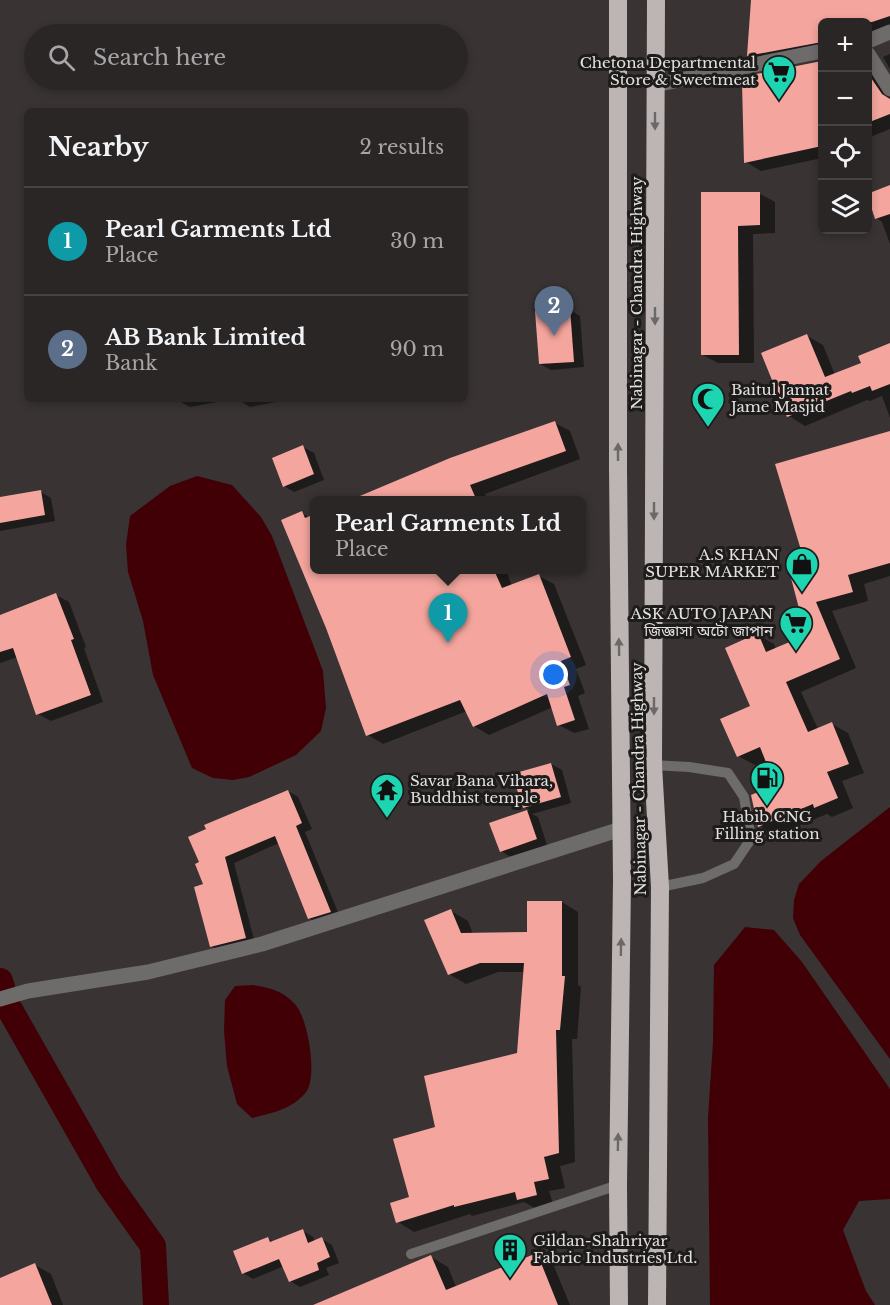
<!DOCTYPE html>
<meta charset="utf-8">
<style>
:root{--surface:#2b2626;--page:#332e2e;--text:#f1f3f6;--muted:#a6a5a7;--line:#474343;--accent:#8c9099}
body{margin:0;font-family:"Libre Baskerville","Noto Sans Bengali",serif;background:var(--page);color:var(--text)}
.controls{position:absolute;right:18px;top:18px;display:grid;overflow:hidden;border-radius:9px;box-shadow:0 3px 9px #0003}
.controls button{width:54px;height:54px;display:grid;place-items:center;padding:0;border:0;border-bottom:2px solid var(--line);background:var(--surface);color:var(--text);font:30px sans-serif}
.you{position:absolute;left:554px;top:675px;width:21px;height:21px;margin:-15px;border:4px solid #fff;border-radius:50%;background:#1a73e8;box-shadow:0 0 0 9px #1a73e833}
.badge{display:grid;place-items:center;width:39px;height:39px;border-radius:50%;background:var(--accent);color:#fff;font-size:20px;font-weight:700}
.pin{position:absolute;translate:-50% -50px;filter:drop-shadow(0 2px 3px #0008)}
.pin::after{content:'';position:absolute;top:32px;width:21px;height:18px;background:inherit;clip-path:polygon(0 0,100% 0,50% 100%)}
.popup{position:absolute;left:310px;top:496px;width:276px;height:78px;box-sizing:border-box;display:grid;place-content:center;border-radius:9px;background:var(--surface);filter:drop-shadow(0 2px 4px #0005);font-size:20px;white-space:nowrap;color:var(--muted)}
.popup b{font-size:22px;color:var(--text)}
.popup::after{content:'';position:absolute;left:50%;top:100%;margin-left:-12px;border:12px solid transparent;border-top-color:var(--surface)}
.list{margin:0;padding:0;list-style:none}
h2{display:flex;justify-content:space-between;align-items:center;height:78px;margin:0;padding:0 24px;font-size:26px}
h2 small{font-size:20px;font-weight:400;color:var(--muted)}
.list li{display:grid;grid-template-columns:39px 1fr auto;gap:18px;align-items:center;box-sizing:border-box;height:108px;padding:0 24px;border-top:2px solid var(--line)}
.list b{display:block;font-size:22px;white-space:nowrap}
.list p{margin:0;font-size:20px;white-space:nowrap;color:var(--muted)}
.list em{font-size:20px;font-style:normal;color:var(--muted)}
.icon{flex:none;width:33px;height:33px;fill:none;stroke:currentColor;stroke-width:2;stroke-linecap:round;stroke-linejoin:round}
.map{position:relative;flex:none;width:890px;height:1305px;overflow:hidden}
.search{position:absolute;background:var(--surface);box-shadow:0 3px 9px #0003;left:24px;top:24px;width:444px;height:66px;display:flex;align-items:center;gap:15px;box-sizing:border-box;padding:0 21px;border-radius:33px;color:var(--muted);font-size:22px}
.panel{position:absolute;background:var(--surface);box-shadow:0 3px 9px #0003;left:24px;top:108px;width:444px;height:294px;border-radius:9px}
.map>svg:first-child{display:block}
.water{fill:#410005}
.shadow{fill:#0007}
.lines{fill:none;stroke-linecap:round;stroke-linejoin:round}
.canal{stroke:#410005;stroke-width:26}
.building{fill:#f4a59e}
.lane{stroke:#6e6b6b;stroke-width:10}
.street{stroke:#6e6b6b;stroke-width:15}
.highway{stroke:#bcb5b4;stroke-width:18}
.oneway{fill:#6d6868}
.labels{text-anchor:middle;stroke-width:6;stroke-linejoin:round;paint-order:stroke}
.poi-label{font-size:15px;fill:#e4e0e0;stroke:#1e1b1b;text-anchor:end}
.street-label{font-size:15px;fill:#e4e0e0;stroke:#1e1b1b}
</style>
<div class="map">
<svg width="890" height="1305" viewBox="0 0 890 1305">
<rect width="100%" height="100%" fill="#393333"/>
<!-- water -->
<g class="water">
<path d="M197,476L232,485L261,517L272,536L323,671L326,708L321,731L296,755L249,777L233,780L213,778L192,768L153,675L143,621L128,572L126,545L130,516L170,486Z"/>
<path d="M890,807V1059L800,935L793,918L794,900L799,884L821,861Z"/>
<path d="M745,927L774,930L802,962L890,1089V1199L859,1201L843,1230L866,1291L875,1305H710L708,1117L713,1042L714,965Z"/>
<path d="M253,985C270,988 281,990 294,1003C308,1016 318,1077 306,1092C293,1109 272,1113 252,1118L237,1104L227,1066L224,1031L225,1000L235,986Z"/>
</g>
<!-- shadow -->
<g class="shadow">
<path d="M753,0H890V30L868,38V22H822V53L764,64L749,55Z"/>
<path d="M890,54V69L883,57Z"/>
<path d="M868,55L890,92V129L868,138Z"/>
<path d="M822,62V158L761,171L746,162L747,78Z"/>
<path d="M890,186V244L882,222L877,218Z"/>
<path d="M702,194H760L775,202V233L753,234L754,363H718L703,355Z"/>
<path d="M570,310L580,316L584,367L551,370L540,364Z"/>
<path d="M807,336L823,345L835,375L863,364L890,344V418L882,396L870,401L867,400L805,426L789,416Z"/>
<path d="M175,399H233L190,407Z"/>
<path d="M237,399H286V400L250,407Z"/>
<path d="M555,423L570,431L580,459L485,494L487,500H351Z"/>
<path d="M890,433V576L864,584L868,601L832,611L856,668L801,692L818,729L832,724L848,733L864,773L842,781L853,808L832,817L827,814L776,835L760,826L777,786L767,760L755,765L738,756L752,706L758,635L774,644L776,650L807,636L796,557L806,563Z"/>
<path d="M303,447L314,453L324,480L294,492L284,486Z"/>
<path d="M41,492L51,498L55,521L0,531V499Z"/>
<path d="M302,513L310,518L314,570H506L512,586L539,576L554,584L586,665L576,669L585,693L578,696L589,729L574,733L559,725L553,707L489,735L474,726L467,711L383,744L368,735L327,628Z"/>
<path d="M56,595L69,602L86,647L84,648L103,702L51,721L38,714L18,657L0,663V616Z"/>
<path d="M551,764L562,770L571,803L532,814L538,817L547,845L511,857L501,851L491,823L530,810L524,807Z"/>
<path d="M288,791L298,797L312,829L305,832L340,917L319,924L309,918L279,843L234,863L255,943L222,952L211,946L205,885L197,865Z"/>
<path d="M562,902L578,912V985L581,987L577,1039H572L575,1162L560,1166L565,1188L549,1191L553,1204L535,1208L524,1202L472,1216L470,1214L414,1232L398,1222L410,1198L437,1128L519,1054L525,972H498L466,984L449,974L451,911L468,921L473,934H529Z"/>
<path d="M303,1231L313,1237L315,1242L322,1239L332,1245L339,1263L326,1268L329,1275L300,1287L290,1281L284,1266L253,1279L243,1273L268,1239L274,1242Z"/>
<path d="M537,1255L553,1264L570,1305H319L431,1257L448,1267L456,1287Z"/>
<path d="M35,1265L51,1274L63,1305H0V1280Z"/>
</g>
<g class="lines">
<!-- canal -->
<g class="canal">
<path d="M0,981L2,987"/>
<path d="M9,1008L109,1184L153,1246L156,1305"/>
</g>
</g>
<!-- building -->
<g class="building">
<path d="M751,0H890V16L872,22H822V42L747,56Z"/>
<path d="M822,61V146L744,163L742,83L745,82L746,76Z"/>
<path d="M867,72L882,94L890,99V114L867,123Z"/>
<path d="M890,185V214L875,219L867,194Z"/>
<path d="M701,192H760V225L738,226L739,355H701Z"/>
<path d="M570,308L574,362L539,364L535,311Z"/>
<path d="M807,334L825,377L861,363L858,356L890,343V384L872,391L870,386L852,393L851,391L787,417L761,353Z"/>
<path d="M555,421L566,451L470,485L477,501H348L450,458Z"/>
<path d="M890,431V563L848,575L853,592L816,602L840,659L786,682L808,732L832,722L849,764L827,772L838,798L814,808L813,804L758,827L751,795L775,785L760,747L737,757L720,719L750,706L725,648L758,633L766,652L806,635L786,559L796,555L803,571L807,570L775,464Z"/>
<path d="M303,445L314,474L283,487L272,458Z"/>
<path d="M41,490L45,515L0,523V497Z"/>
<path d="M302,511L305,518L315,514V570H494L502,588L539,574L571,657L561,661L570,685L564,687L575,720L557,726L547,694L473,727L460,700L366,736L326,628L281,520Z"/>
<path d="M56,593L74,639L71,640L91,695L36,715L13,648L0,652V615Z"/>
<path d="M551,763L561,797L523,808L512,774Z"/>
<path d="M288,790L302,823L296,826L331,912L308,919L275,836L225,857L246,938L210,947L194,887L203,884L195,864L199,862L188,837L206,829L204,825Z"/>
<path d="M527,810L537,839L500,852L489,823Z"/>
<path d="M527,901H562V976H565L560,1030H556L559,1153L544,1157L549,1179L534,1182L537,1195L517,1200L515,1192L454,1207V1205L396,1223L390,1203L409,1197L393,1139L435,1127L424,1076L517,1053L524,963H480L448,975L424,920L451,909L461,933L527,932Z"/>
<path d="M303,1229L308,1243L322,1237L330,1257L317,1263L319,1270L289,1282L279,1259L242,1274L233,1251L268,1237L270,1242Z"/>
<path d="M537,1253L558,1305H313L431,1255L446,1290Z"/>
<path d="M35,1263L52,1305H0V1278Z"/>
</g>
<g class="lines">
<!-- lane -->
<g class="lane">
<path d="M653,765L689,767L728,773L744,797L751,839L734,864L703,878L660,887"/>
<path d="M411,1254L618,1185"/>
</g>
<!-- street -->
<g class="street">
<path d="M868,41L890,32"/>
<path d="M868,54L890,89"/>
<path d="M655,85L822,51"/>
<path d="M0,999L28,991L148,972L262,944L621,829"/>
</g>
<!-- highway -->
<g class="highway">
<path d="M618,0V468L622,881L618,1185L619,1305"/>
<path d="M656,0L653,765L660,887L657,1305"/>
</g>
</g>
<!-- one-way arrows -->
<defs><path id="oneway-solid" d="M-6-.8H1V-3.2L6.5 0L1 3.2V.8H-6Z" transform="scale(1.5)"/></defs>
<g class="oneway">
<use href="#oneway-solid" transform="translate(655 121) rotate(90)"/>
<use href="#oneway-solid" transform="translate(655 316) rotate(90)"/>
<use href="#oneway-solid" transform="translate(618 452) rotate(-90)"/>
<use href="#oneway-solid" transform="translate(654 511) rotate(90)"/>
<use href="#oneway-solid" transform="translate(619 647) rotate(-91)"/>
<use href="#oneway-solid" transform="translate(654 706) rotate(90)"/>
<use href="#oneway-solid" transform="translate(621 947) rotate(-89)"/>
<use href="#oneway-solid" transform="translate(618 1142) rotate(-89)"/>
</g>
<!-- icons -->
<defs>
<g id="supermarket-pin" transform="scale(1.725)"><path d="M0 17L-7.5 6A9.5 9.5 0 1 1 7.5 6Z" fill="#1dd5b1" stroke="#1e1b1b"/><path d="M-6-5.5h2.5l.6 2H6L4.5 2H-2.5L-4.4-4H-6ZM-1.5 3.2a1.3 1.3 0 1 0 .1 0ZM3 3.2a1.3 1.3 0 1 0 .1 0Z" fill="#111"/></g>
<g id="mosque-pin" transform="scale(1.725)"><path d="M0 17L-7.5 6A9.5 9.5 0 1 1 7.5 6Z" fill="#1dd5b1" stroke="#1e1b1b"/><path d="M3.5-4.9A6 6 0 1 0 3.5 4.9A5 5 0 1 1 3.5-4.9Z" fill="#111"/></g>
<g id="shop-pin" transform="scale(1.725)"><path d="M0 17L-7.5 6A9.5 9.5 0 1 1 7.5 6Z" fill="#1dd5b1" stroke="#1e1b1b"/><path d="M-5-2.5h2.3a2.7 3.5 0 0 1 5.4 0H5L5.5 6h-11ZM-1.5-2.5h3a1.5 2.3 0 0 0-3 0Z" fill="#111"/></g>
<g id="fuel-pin" transform="scale(1.725)"><path d="M0 17L-7.5 6A9.5 9.5 0 1 1 7.5 6Z" fill="#1dd5b1" stroke="#1e1b1b"/><path d="M-5.5-6h7V0h2V4h1.3V-2.5L3-4.5l.8-.8L6-3V5H2.5V1h-1V6h-7ZM-4.2-4.7v3.2H.2V-4.7Z" fill="#111"/></g>
<g id="temple-pin" transform="scale(1.725)"><path d="M0 17L-7.5 6A9.5 9.5 0 1 1 7.5 6Z" fill="#1dd5b1" stroke="#1e1b1b"/><path d="M0-6L5-2H3V0L6.5 2.5H4V6H1.5V3h-3V6H-4V2.5H-6.5L-3 0V-2H-5Z" fill="#111"/></g>
<g id="building-pin" transform="scale(1.725)"><path d="M0 17L-7.5 6A9.5 9.5 0 1 1 7.5 6Z" fill="#1dd5b1" stroke="#1e1b1b"/><path d="M-4-6H4V6H1V3H-1V6H-4ZM-2.5-4.3h1.7v1.8h-1.7ZM.8-4.3h1.7v1.8H.8ZM-2.5-1h1.7V.8h-1.7ZM.8-1h1.7V.8H.8Z" fill="#111"/></g>
</defs>
<g fill-rule="evenodd">
<use href="#supermarket-pin" x="779" y="72"/>
<use href="#mosque-pin" x="708" y="399"/>
<use href="#shop-pin" x="802" y="564"/>
<use href="#supermarket-pin" x="796" y="623"/>
<use href="#fuel-pin" x="767" y="778"/>
<use href="#temple-pin" x="387" y="790"/>
<use href="#building-pin" x="510" y="1250"/>
</g>
<g class="labels">
<!-- poi labels -->
<g class="poi-label">
<text x="756" y="68">Chetona Departmental<tspan x="756" dy="17">Store &amp; Sweetmeat</tspan></text>
<text x="731" y="395" text-anchor="start">Baitul Jannat<tspan x="731" dy="17">Jame Masjid</tspan></text>
<text x="779" y="560">A.S KHAN<tspan x="779" dy="17">SUPER MARKET</tspan></text>
<text x="773" y="619">ASK AUTO JAPAN<tspan x="773" dy="17">জিজ্ঞাসা অটো জাপান</tspan></text>
<text x="410" y="786" text-anchor="start">Savar Bana Vihara,<tspan x="410" dy="17">Buddhist temple</tspan></text>
<text x="767" y="822" text-anchor="middle">Habib CNG<tspan x="767" dy="17">Filling station</tspan></text>
<text x="533" y="1246" text-anchor="start">Gildan-Shahriyar<tspan x="533" dy="17">Fabric Industries Ltd.</tspan></text>
</g>
<!-- street labels -->
<g class="street-label">
<text transform="translate(637 293) rotate(-90)" y="5">Nabinagar - Chandra Highway</text>
<text transform="translate(639 779) rotate(-91)" y="5">Nabinagar - Chandra Highway</text>
</g>
</g>
</svg>
<div class="controls">
<button>+</button>
<button>−</button>
<button><svg class="icon" aria-label="locate" viewBox="0 0 24 24"><circle cx="12" cy="12" r="6"/><path d="M12 2v4M12 18v4M2 12h4M18 12h4"/></svg></button>
<button><svg class="icon" aria-label="layers" viewBox="0 0 24 24"><path d="M12 4l9 5-9 5-9-5zM3 14l9 5 9-5"/></svg></button>
</div>
<div class="you"></div>
<div class="pin badge" style="left:448px;top:643px;background:#0f9aa8">1</div>
<div class="popup"><b>Pearl Garments Ltd</b>Place</div>
<div class="pin badge" style="left:554px;top:336px;background:#5c6f8a">2</div>
<div class="search"><svg class="icon" aria-label="search" viewBox="0 0 24 24"><circle cx="10" cy="10" r="6"/><path d="M15 15l6 6"/></svg>Search here</div>
<section class="panel">
<h2>Nearby<small>2 results</small></h2>
<ul class="list">
<li><span class="badge" style="background:#0f9aa8">1</span><div><b>Pearl Garments Ltd</b><p>Place</p></div><em>30 m</em></li>
<li><span class="badge" style="background:#5c6f8a">2</span><div><b>AB Bank Limited</b><p>Bank</p></div><em>90 m</em></li>
</ul>
</section>
</div>
